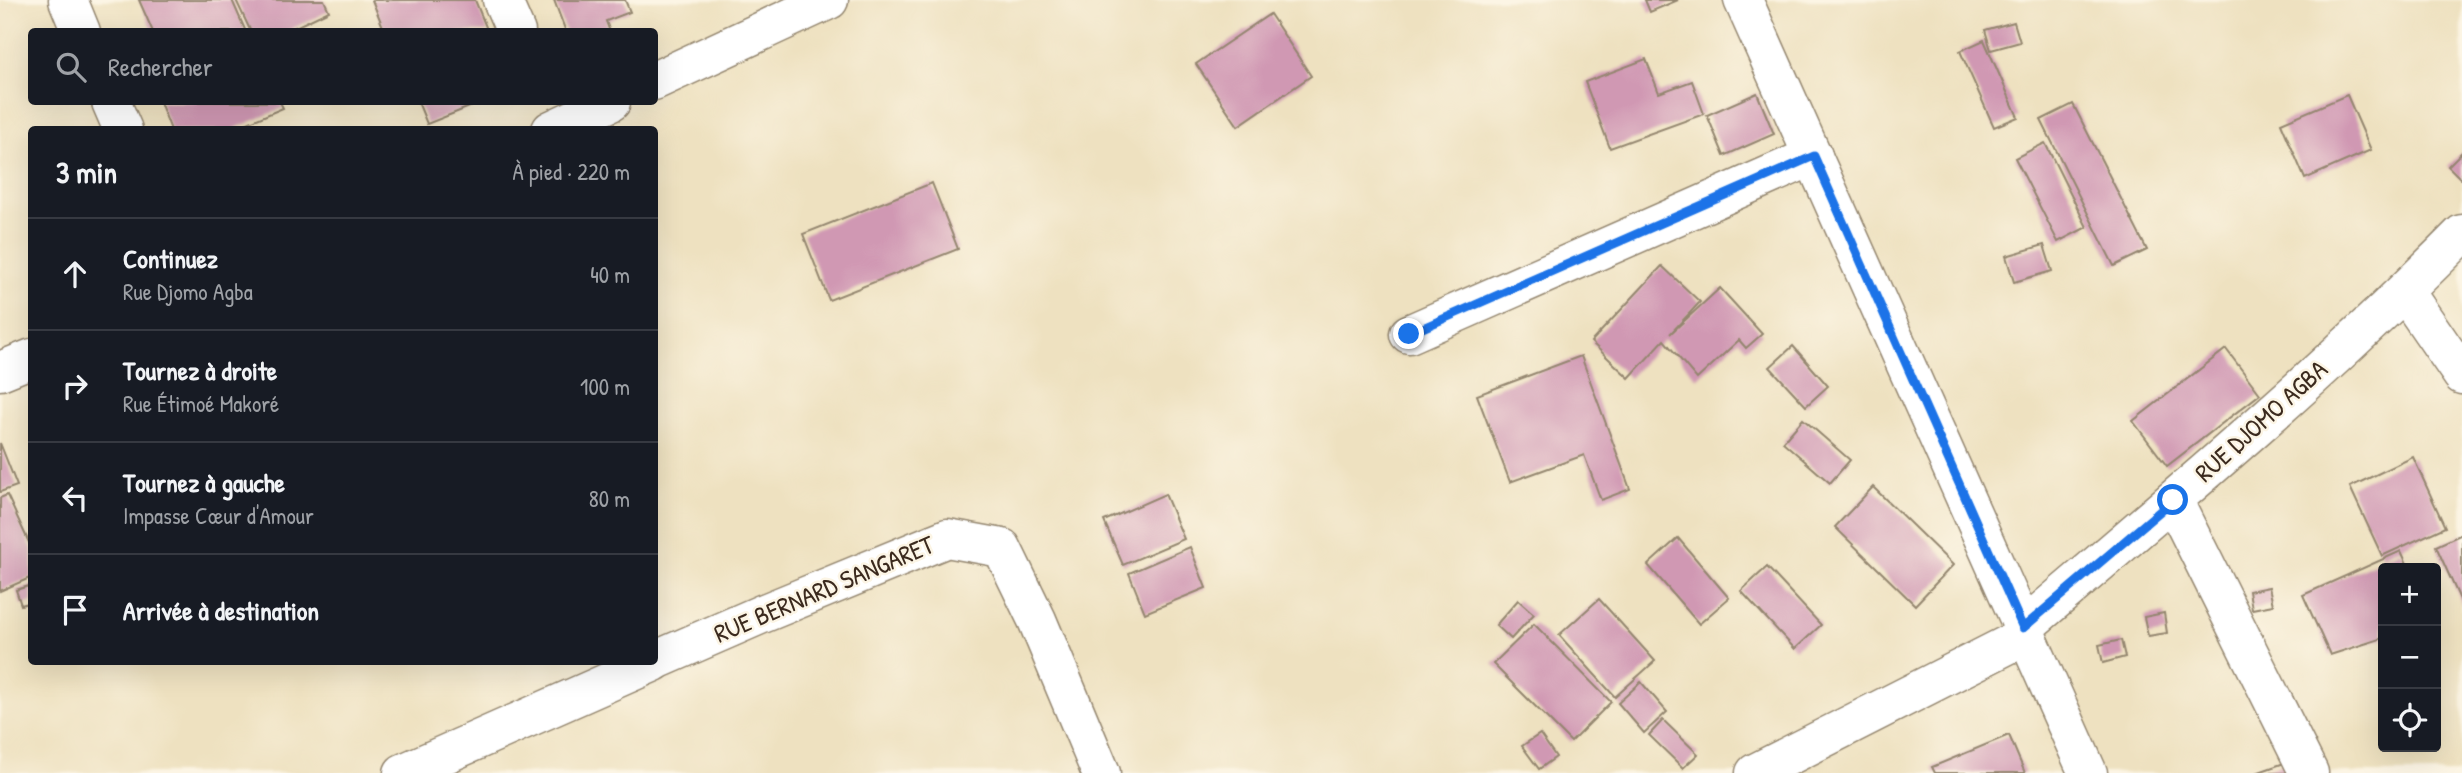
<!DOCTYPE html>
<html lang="fr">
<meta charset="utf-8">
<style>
:root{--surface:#171b24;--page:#20242c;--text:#f1f3f6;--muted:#9ea1a6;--line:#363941}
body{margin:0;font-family:"Patrick Hand",sans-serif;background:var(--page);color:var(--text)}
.controls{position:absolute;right:21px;bottom:21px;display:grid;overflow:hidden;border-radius:7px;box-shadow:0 7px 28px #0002}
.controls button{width:63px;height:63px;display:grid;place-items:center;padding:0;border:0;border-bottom:2px solid var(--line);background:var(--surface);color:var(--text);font:35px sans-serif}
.stop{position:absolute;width:21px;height:21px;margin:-16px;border:5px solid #1a73e8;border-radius:50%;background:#fff}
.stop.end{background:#1a73e8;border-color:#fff;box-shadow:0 2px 7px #0008}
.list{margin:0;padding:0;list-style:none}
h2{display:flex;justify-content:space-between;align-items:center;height:91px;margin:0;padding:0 28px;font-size:30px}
h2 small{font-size:23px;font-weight:400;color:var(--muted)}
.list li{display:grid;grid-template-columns:46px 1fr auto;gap:21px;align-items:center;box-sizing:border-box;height:112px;padding:0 28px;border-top:2px solid var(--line)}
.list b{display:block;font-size:26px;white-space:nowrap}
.list p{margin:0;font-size:23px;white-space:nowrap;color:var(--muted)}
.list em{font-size:23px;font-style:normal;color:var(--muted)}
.icon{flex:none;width:38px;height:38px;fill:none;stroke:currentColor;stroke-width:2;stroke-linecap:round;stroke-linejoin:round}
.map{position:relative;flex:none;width:2462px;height:773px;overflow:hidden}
.search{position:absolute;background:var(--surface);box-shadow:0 7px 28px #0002;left:28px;top:28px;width:630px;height:77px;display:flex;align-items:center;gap:18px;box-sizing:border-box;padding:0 24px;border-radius:7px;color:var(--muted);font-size:26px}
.panel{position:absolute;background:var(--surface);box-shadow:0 7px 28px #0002;left:28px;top:126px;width:630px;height:539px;border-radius:7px}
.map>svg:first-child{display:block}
.building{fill:#d098b3}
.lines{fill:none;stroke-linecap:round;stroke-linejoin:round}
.minor-casing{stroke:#94866f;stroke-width:41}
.minor{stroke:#fff;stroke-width:38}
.route{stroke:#1a73e8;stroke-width:9}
.labels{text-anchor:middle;stroke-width:5;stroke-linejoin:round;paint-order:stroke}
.street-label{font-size:26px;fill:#3b2a1e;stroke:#fcf5e5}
</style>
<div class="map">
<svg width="2462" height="773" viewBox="0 0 2462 773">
<rect width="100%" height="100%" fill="#fcf5e5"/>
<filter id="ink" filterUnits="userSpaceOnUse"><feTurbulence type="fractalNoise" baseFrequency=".0143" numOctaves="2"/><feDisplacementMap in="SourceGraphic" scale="14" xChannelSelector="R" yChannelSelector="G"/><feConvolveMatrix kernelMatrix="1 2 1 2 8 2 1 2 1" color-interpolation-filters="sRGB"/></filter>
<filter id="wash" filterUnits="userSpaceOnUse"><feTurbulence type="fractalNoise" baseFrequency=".00686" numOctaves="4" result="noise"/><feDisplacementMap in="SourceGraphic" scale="28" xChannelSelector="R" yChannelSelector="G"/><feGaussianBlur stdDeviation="1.57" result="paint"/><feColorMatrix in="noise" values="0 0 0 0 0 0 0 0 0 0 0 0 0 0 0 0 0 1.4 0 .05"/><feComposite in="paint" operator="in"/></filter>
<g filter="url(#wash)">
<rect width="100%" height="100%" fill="#eee1c0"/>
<g id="blocks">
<!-- building -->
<g class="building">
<path d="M139,0H232L246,32H153Z"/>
<path d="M236,0H324L329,11L285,32H251Z"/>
<path d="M372,0H475L488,32H385Z"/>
<path d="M554,0H625L630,12L606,21L610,32H566Z"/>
<path d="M1645,0H1678L1650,12Z"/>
<path d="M1270,14L1311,76L1238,126L1196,64Z"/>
<path d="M2014,22L2020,42L1991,50L1985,30Z"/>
<path d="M1984,40L2018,117L1994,127L1960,51Z"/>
<path d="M1646,59L1659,93L1692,81L1704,114L1610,148L1585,82Z"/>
<path d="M1757,93L1774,134L1724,156L1707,115Z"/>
<path d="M2347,95L2371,150L2305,179L2281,123Z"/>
<path d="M160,102H280L283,108L231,130H171Z"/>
<path d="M418,102H482L427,124Z"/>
<path d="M2073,104L2147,250L2114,266L2041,120Z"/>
<path d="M2045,143L2087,227L2058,242L2015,158Z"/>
<path d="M2462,152V180L2448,166Z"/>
<path d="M932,183L958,249L829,300L803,234Z"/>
<path d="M2044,245L2052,271L2014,282L2006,256Z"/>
<path d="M1662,266L1700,302L1670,334L1720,288L1762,334L1746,348L1739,340L1697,379L1664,340L1629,378L1591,342Z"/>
<path d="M1793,346L1828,386L1806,406L1770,367Z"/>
<path d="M2226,349L2260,394L2167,466L2133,421Z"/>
<path d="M1581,356L1630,489L1601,500L1584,455L1510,482L1477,395Z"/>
<path d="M1803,419L1850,460L1830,483L1783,442Z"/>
<path d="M0,443L17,486L0,492Z"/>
<path d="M2413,457L2445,527L2382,556L2350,487Z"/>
<path d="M1873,487L1953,565L1915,605L1835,527Z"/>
<path d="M1165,494L1184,539L1123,565L1104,521Z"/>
<path d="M7,495L32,549V577L0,591V498Z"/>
<path d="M2462,534V604L2436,546Z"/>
<path d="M1678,538L1729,598L1699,624L1648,565Z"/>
<path d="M1190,547L1206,588L1145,613L1129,573Z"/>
<path d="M2401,551L2409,568H2383V638L2330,655L2303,595Z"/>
<path d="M1767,567L1821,625L1795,649L1741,591Z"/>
<path d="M32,585V602L21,605L16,590Z"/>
<path d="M2269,587L2273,605L2252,609L2249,591Z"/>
<path d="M1599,599L1655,661L1615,697L1559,635Z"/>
<path d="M1518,600L1534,614L1511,639L1496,625Z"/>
<path d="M2164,613L2167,633L2148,636L2144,617Z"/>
<path d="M1534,624L1611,702L1571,742L1493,664Z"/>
<path d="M2121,640L2125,657L2103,663L2099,645Z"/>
<path d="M1641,682L1667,712L1644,733L1618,703Z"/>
<path d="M1663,720L1698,754L1683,768L1649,735Z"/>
<path d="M1540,734L1556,757L1539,769L1522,746Z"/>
<path d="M2009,735L2025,773H1935L1932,767Z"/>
<path d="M2287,762L2291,773H2256Z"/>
</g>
</g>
</g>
<g filter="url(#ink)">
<use href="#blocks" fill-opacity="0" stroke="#94866f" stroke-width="2"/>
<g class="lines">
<!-- minor casing -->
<g class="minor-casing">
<g id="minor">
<path d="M68,0L81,32"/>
<path d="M502,0L516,32"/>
<path d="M1743,0L2088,773"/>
<path d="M654,81L829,0"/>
<path d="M111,102L123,130"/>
<path d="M551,130L611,102"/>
<path d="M2405,292L2462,375"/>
<path d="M1409,334L1813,156"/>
<path d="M0,371L32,358"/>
<path d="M2173,500L2309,773"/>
<path d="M2023,628C2172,501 2324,374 2462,234"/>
<path d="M654,661L762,614L947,538L1002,548L1037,620L1101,773"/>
<path d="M403,773L654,662"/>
<path d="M1755,773L2027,635"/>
</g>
</g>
<!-- minor -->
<use href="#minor" class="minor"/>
</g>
</g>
<g class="lines" filter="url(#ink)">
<!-- route -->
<path class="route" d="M1409,334L1814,156L2023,628L2173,500"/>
</g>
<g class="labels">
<!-- street labels -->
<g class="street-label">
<text transform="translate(2261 421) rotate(-42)" y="9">RUE DJOMO AGBA</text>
<text transform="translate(824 589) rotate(-23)" y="9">RUE BERNARD SANGARET</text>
</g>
</g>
</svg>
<div class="controls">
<button>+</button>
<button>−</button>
<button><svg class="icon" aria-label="locate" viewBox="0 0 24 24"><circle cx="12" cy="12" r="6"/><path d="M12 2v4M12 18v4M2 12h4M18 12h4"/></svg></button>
</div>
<div class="stop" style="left:2173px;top:500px"></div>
<div class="stop end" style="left:1409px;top:334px"></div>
<div class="search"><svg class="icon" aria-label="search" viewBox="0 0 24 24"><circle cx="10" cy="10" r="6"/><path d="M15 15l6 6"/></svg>Rechercher</div>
<section class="panel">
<h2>3 min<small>À pied · 220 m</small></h2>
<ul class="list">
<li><svg class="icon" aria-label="ahead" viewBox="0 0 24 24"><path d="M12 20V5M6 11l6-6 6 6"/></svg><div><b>Continuez</b><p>Rue Djomo Agba</p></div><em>40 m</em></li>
<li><svg class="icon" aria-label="right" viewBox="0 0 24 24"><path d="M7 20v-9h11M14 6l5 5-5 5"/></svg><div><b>Tournez à droite</b><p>Rue Étimoé Makoré</p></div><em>100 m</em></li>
<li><svg class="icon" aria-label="left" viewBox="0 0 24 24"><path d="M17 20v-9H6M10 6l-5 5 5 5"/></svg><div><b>Tournez à gauche</b><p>Impasse Cœur d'Amour</p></div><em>80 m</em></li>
<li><svg class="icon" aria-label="arrive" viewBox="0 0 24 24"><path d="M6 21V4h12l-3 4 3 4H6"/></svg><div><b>Arrivée à destination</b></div></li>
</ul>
</section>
</div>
